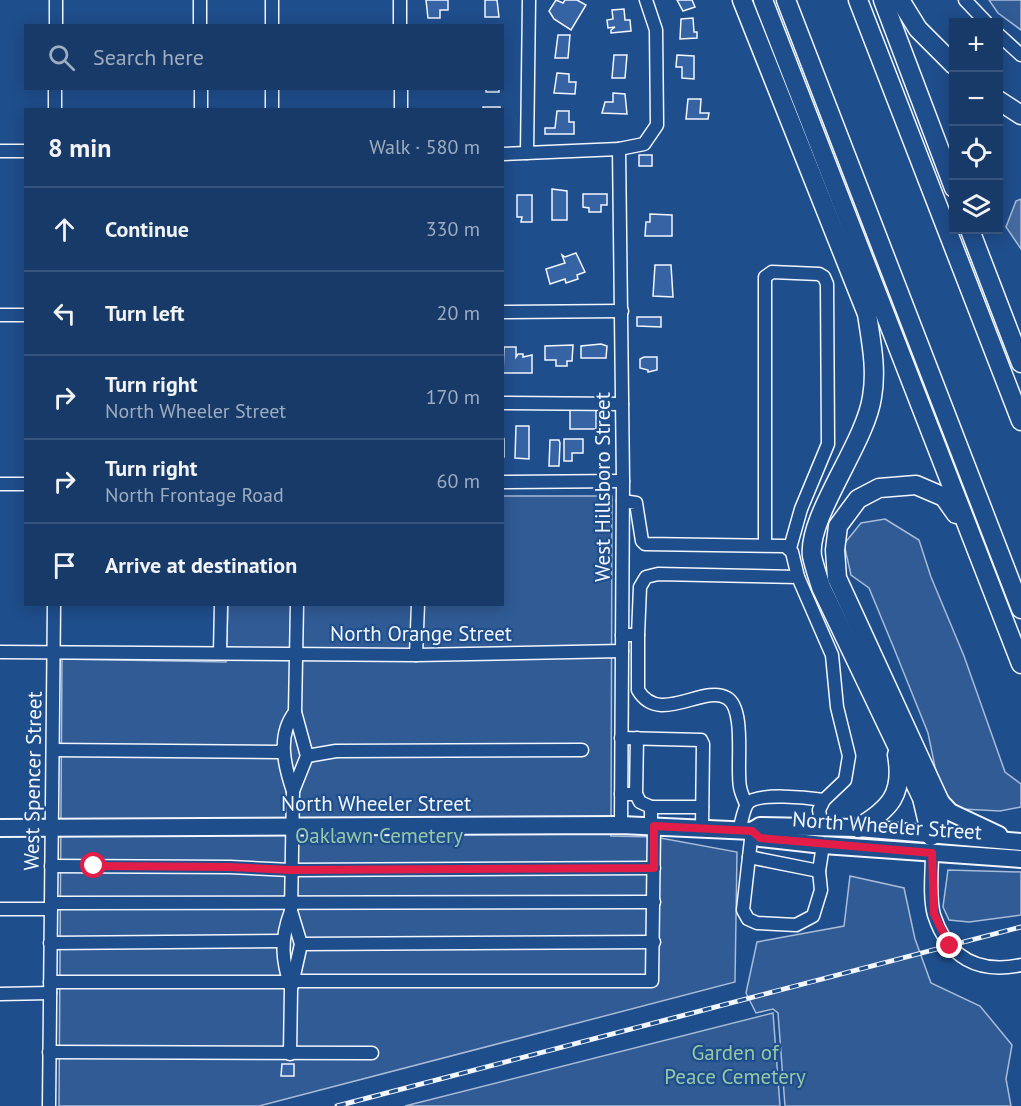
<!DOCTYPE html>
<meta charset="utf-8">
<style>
:root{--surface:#173a69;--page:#244571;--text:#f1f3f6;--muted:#9eadc0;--line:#36547d}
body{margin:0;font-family:"PT Sans",sans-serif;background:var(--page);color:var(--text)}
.controls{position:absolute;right:18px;top:18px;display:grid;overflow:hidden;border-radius:0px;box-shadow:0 3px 15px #0003}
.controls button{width:54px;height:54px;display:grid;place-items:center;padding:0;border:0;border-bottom:2px solid var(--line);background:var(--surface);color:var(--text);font:30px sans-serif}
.stop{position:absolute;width:18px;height:18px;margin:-14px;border:4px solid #e11d48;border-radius:50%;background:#fff}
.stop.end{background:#e11d48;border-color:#fff;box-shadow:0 2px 6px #0008}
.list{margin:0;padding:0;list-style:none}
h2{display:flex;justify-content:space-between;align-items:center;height:78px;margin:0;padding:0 24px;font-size:26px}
h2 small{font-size:20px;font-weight:400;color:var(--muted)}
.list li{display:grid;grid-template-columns:39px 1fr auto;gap:18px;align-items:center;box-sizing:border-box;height:84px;padding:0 24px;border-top:2px solid var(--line)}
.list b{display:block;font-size:22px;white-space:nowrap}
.list p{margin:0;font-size:20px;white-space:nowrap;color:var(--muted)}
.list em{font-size:20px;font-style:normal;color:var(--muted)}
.icon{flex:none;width:33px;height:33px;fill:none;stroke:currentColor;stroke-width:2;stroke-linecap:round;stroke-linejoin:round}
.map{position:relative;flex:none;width:1021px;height:1106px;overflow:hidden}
.search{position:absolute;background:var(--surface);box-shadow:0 3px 15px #0003;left:24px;top:24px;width:480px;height:66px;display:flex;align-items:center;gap:15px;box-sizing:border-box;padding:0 21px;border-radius:0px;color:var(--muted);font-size:22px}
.panel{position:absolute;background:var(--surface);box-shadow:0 3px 15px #0003;left:24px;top:108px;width:480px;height:498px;border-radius:0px}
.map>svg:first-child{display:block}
.built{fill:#305b95;stroke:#a8bbd7;stroke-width:1.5}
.water{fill:#446ba0;stroke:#a8bbd7;stroke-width:1.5}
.building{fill:#3563a3;stroke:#f2f6ff;stroke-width:1.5}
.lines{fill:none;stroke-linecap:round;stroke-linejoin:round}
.minor-casing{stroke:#f2f6ff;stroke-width:15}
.major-casing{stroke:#f2f6ff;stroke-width:20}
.highway-casing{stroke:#f2f6ff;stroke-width:21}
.minor{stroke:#1f4e8c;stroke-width:12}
.major{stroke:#1f4e8c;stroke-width:16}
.highway{stroke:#1f4e8c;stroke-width:18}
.rail-casing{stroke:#f2f6ff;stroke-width:5}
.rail{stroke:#1f4e8c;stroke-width:3;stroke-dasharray:9;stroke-linecap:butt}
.route{stroke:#e11d48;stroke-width:8}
.labels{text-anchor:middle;stroke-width:4.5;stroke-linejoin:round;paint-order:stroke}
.street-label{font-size:21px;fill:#f2f6ff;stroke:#1f4e8c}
.park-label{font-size:21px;fill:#97c8a6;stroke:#1f4e8c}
</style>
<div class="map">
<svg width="1021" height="1106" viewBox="0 0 1021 1106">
<rect width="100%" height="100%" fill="#1f4e8c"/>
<!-- built -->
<g class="built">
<path d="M989,0H1021V30L998,13Z"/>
<path d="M503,496H612L611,836L655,837L737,852L735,982L259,1106H59L62,659L226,662L228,605L502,604Z"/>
<path d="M885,519L919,540L931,577L964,656L1005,772L1021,784V807L1000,811L962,809L944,795L935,767L928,733L893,646L869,588L851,575L844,544L861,523Z"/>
<path d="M948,870L1021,872V915L969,922L949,920L943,907Z"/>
<path d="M850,876L904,888L915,939L931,983L980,1006L1012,1045L1006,1079L1011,1106H785L778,1013L773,1009L756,1013L746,993L757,942L844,926Z"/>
<path d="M773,1013L780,1106H405Z"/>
</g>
<!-- water -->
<path class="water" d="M1021,199V249L1006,227L1016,201Z"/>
<!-- building -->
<g class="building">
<path d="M426,0H448V10H440V18H428Z"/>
<path d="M485,0H497L499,17H485Z"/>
<path d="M556,0L563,3L565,0H577L586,5L571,30L554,19L549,11Z"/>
<path d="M677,0H692L695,7L683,11Z"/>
<path d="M624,9L625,20H630L631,31L611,33V30L615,27L608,28L607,20L613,19L612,10Z"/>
<path d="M693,18L694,32H697V38L680,39L681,19Z"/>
<path d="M558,35H570L568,58H555Z"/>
<path d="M614,55H627L625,78H612Z"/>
<path d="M677,55L694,56V79L682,78V67H676Z"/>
<path d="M557,73L569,74V82H576L575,94L554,93Z"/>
<rect x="486" y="88" width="13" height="4"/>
<path d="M613,93L625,94L627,114L602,113L605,102H613Z"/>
<path d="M688,99H701L700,113H709L708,119H686Z"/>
<rect x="483" y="107" width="17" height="3"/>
<path d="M557,111H569V122H574V134H545V128H555Z"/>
<rect x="639" y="155" width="13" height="11"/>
<path d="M552,189L567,191V220H552Z"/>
<path d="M583,194H607V205H601V212H589V208L583,207Z"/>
<path d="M517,195H532V222H521L522,217H517Z"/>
<path d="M650,214L672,215V236H645L646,222H650Z"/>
<path d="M576,253L585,272L577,275L578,279L566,283L565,279L550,284L546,269L565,263L562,255L565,257Z"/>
<path d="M655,265H671L673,297L653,296Z"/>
<path d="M637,317H661V327L637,326Z"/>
<path d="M601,344L607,346L606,358H581V346Z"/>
<path d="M573,345L572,361H567V366H556V360H545V346Z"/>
<path d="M504,347H516V357L518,354H523V357L532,355V373H503Z"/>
<path d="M644,357H657V370L648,372V370L640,368V359Z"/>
<rect x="570" y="409" width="26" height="20"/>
<path d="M516,426H529V459L515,458Z"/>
<path d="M502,435L504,439V457H502Z"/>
<path d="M564,439H583V453H572V461H564Z"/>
<path d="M550,440H559L560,443L559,466H549Z"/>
<path d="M282,1064H294V1076H281Z"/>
</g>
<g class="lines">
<!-- minor casing -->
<g class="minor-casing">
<g id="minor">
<path d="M200,0V26"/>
<path d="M272,0V26"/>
<path d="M400,0V26"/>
<path d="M965,0L986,22"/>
<path d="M56,26V0"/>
<path d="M998,34L1021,55"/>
<path d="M201,88V110"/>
<path d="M272,88V110"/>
<path d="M401,88V110"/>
<path d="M55,110V88"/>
<path d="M619,149L623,481L621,825"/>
<path d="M0,151H26"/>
<path d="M527,153L529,0"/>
<path d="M502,154L619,149L644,144L657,125L656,30L646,0"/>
<path d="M502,312L622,311"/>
<path d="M0,315H26"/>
<path d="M502,403L622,404"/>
<path d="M502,482L623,481"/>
<path d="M0,484H26"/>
<path d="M623,501L636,503L642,541L645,544L785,546L792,552L798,577"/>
<path d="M765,545V277L772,272L819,274L824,277L827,284L828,444L801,509L790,548"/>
<path d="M622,635H638L640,587L646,577L658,574L798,577L832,655L837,707L849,756L845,780L824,800L819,810L822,828"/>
<path d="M638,635V690C659,726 703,684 727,698C746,709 736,767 740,787C741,793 744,799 746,804"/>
<path d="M0,652L416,655L622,651"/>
<path d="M220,653L221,604"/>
<path d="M416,655L418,604"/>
<path d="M621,738L701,740L703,744L702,829"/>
<path d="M53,750L280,752L283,748"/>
<path d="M307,756L336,751L582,750"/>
<path d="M293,791C284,765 277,735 295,712"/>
<path d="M621,794H636L637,738"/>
<path d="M636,794L640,802L651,807V826"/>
<path d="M651,807H702"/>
<path d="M739,830C742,822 743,809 748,803C758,792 810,798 824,800"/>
<path d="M752,831L749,857L819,871"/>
<path d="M932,853C932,872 929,897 934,915C948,958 978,974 1021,965"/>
<path d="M749,857L743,910L748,919L757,923L796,925L813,916L821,890L819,871L823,845"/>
<path d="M51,866L230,867L291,870L654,868"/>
<path d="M51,903L654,902"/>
<path d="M0,909H51"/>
<path d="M50,943L282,941"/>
<path d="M301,944L654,942"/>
<path d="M293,981H652L654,827"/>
<path d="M50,982H289"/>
<path d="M291,988C282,960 280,940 291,911"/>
<path d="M0,994L50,993"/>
<path d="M49,1052L372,1053"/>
<path d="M290,1054L291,989L301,944L291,911L293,791L307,756L295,712L297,604"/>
<path d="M49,1106L54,604"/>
</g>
</g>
<!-- major casing -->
<g class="major-casing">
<g id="major">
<path d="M939,800L950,812L999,835"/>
<path d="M0,828L621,825L752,831L760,826L858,828L1021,842"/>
<path d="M752,831L760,838L823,845L1021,859"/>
</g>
</g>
<!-- highway casing -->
<g class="highway-casing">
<g id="highway">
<path d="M742,0L867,314C871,341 877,369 872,397C866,442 807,517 812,556C814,566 818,577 821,587L922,798L931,836"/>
<path d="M763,0L1021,664"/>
<path d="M786,0L1021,609"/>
<path d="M858,0L1021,421"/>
<path d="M883,0L954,188"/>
<path d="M900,0L918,29L954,65"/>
<path d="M998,100L1021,115"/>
<path d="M970,230L1021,363"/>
<path d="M858,828C890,809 904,794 897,755"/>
<path d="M932,835L938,829L939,800L837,578L835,550L838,526L858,499L879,488L916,485L944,497L956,514"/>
</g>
</g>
<!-- minor -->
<use href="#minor" class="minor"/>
<!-- major -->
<use href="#major" class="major"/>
<!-- highway -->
<use href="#highway" class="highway"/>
<!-- rail casing -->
<g class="rail-casing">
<path id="rail" d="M337,1106L1021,927"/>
</g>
<!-- rail -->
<use href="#rail" class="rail"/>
</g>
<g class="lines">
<!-- route -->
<path class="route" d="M94,866L230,867L291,870L654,868V826L752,831L760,838L932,853L934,914L950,946"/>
</g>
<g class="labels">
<!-- street labels -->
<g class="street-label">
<text transform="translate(603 487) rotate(-90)" y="7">West Hillsboro Street</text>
<text x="421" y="641">North Orange Street</text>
<text transform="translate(33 781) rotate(-89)" y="7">West Spencer Street</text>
<text x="376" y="811">North Wheeler Street</text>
<text transform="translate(887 826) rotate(4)" y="7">North Wheeler Street</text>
</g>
<!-- park labels -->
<g class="park-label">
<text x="379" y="843">Oaklawn Cemetery</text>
<text x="735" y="1060">Garden of<tspan x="735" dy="24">Peace Cemetery</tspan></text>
</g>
</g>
</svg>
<div class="controls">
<button>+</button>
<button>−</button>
<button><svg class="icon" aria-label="locate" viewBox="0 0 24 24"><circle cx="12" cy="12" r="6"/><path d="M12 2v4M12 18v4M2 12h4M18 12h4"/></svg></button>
<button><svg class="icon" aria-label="layers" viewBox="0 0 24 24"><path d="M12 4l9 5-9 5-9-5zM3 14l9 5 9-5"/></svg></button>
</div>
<div class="stop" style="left:94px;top:866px"></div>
<div class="stop end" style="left:950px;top:946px"></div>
<div class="search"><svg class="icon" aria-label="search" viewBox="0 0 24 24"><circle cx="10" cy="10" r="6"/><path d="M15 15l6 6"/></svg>Search here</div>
<section class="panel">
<h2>8 min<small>Walk · 580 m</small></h2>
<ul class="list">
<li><svg class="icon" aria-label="ahead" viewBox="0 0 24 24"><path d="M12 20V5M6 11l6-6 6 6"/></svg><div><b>Continue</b></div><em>330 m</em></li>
<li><svg class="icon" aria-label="left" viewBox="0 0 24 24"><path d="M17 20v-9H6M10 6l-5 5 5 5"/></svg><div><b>Turn left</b></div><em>20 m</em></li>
<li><svg class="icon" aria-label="right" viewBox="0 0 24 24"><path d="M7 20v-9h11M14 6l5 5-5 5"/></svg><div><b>Turn right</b><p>North Wheeler Street</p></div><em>170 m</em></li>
<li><svg class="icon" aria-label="right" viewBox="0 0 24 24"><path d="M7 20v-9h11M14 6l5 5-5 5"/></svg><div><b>Turn right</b><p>North Frontage Road</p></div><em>60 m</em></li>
<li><svg class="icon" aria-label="arrive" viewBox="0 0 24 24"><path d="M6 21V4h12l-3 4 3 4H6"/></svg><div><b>Arrive at destination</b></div></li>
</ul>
</section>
</div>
